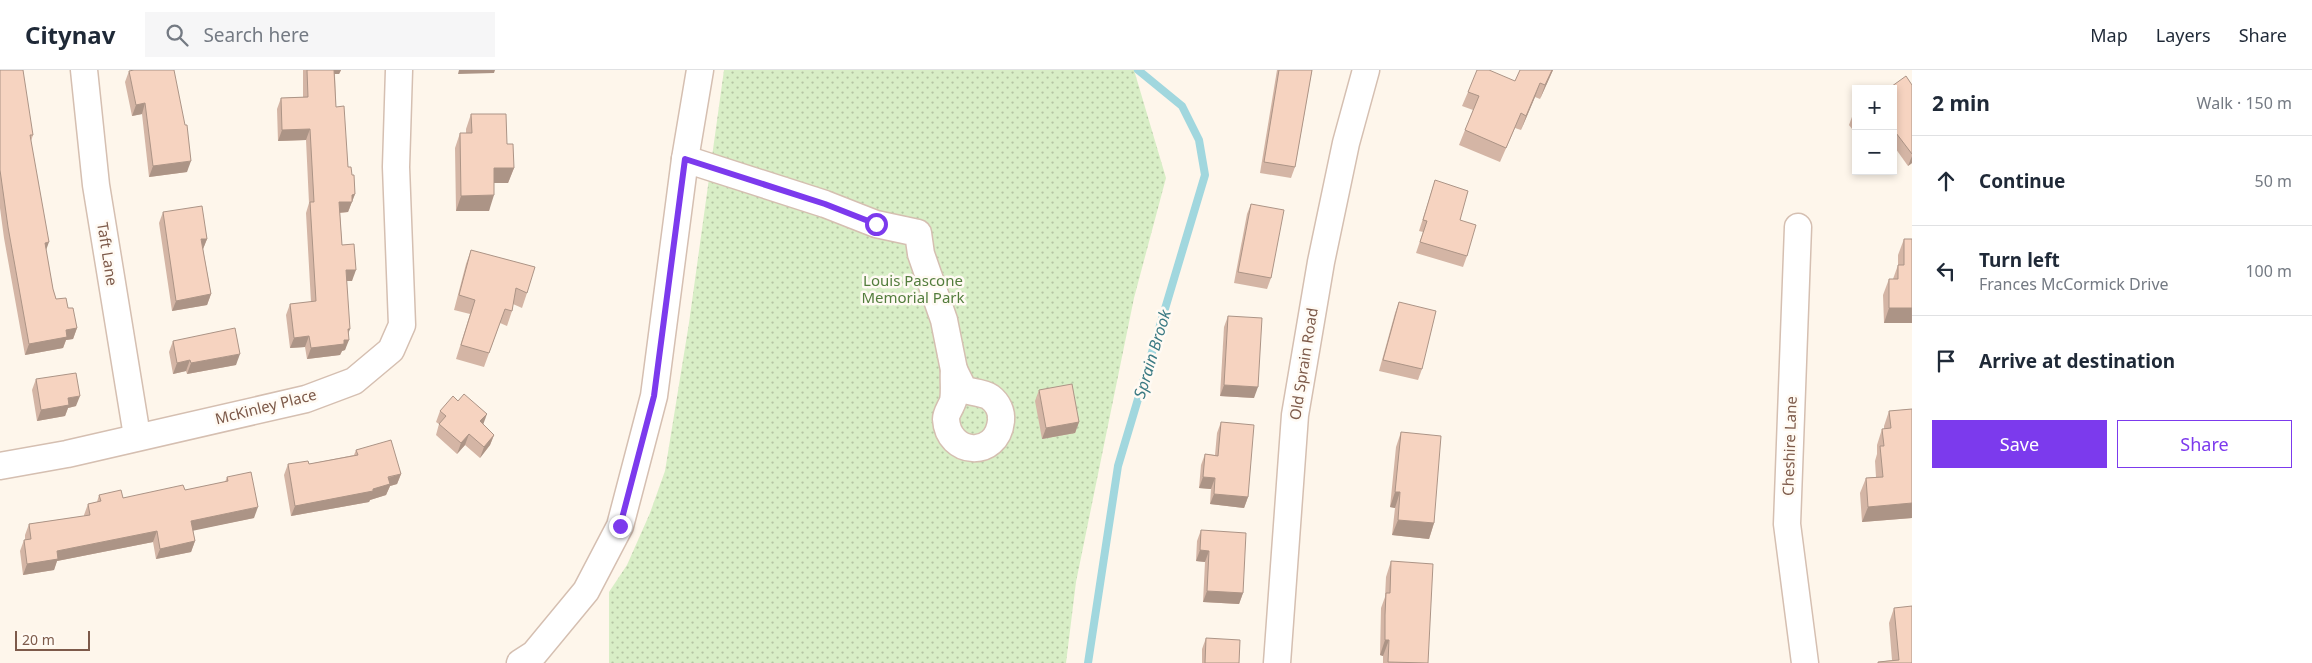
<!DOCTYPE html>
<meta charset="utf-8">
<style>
:root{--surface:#fff;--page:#f6f6f7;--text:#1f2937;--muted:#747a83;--line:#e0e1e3;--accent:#7c3aed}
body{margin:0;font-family:"Noto Sans",sans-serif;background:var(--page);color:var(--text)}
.controls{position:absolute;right:15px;top:15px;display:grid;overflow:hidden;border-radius:0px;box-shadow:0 2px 8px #0003}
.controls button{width:45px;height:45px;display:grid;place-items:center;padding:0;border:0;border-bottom:1px solid var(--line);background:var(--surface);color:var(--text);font:25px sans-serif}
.scale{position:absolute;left:15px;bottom:12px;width:75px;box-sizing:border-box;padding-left:5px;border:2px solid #7d5a4a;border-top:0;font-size:14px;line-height:18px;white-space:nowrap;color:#7d5a4a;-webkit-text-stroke:4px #fffaf3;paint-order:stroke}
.stop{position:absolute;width:15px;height:15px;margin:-11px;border:4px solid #7c3aed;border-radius:50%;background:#fff}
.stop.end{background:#7c3aed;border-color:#fff;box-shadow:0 1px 5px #0008}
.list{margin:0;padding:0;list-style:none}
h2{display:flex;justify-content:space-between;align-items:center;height:65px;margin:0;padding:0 20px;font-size:21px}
h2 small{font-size:16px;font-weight:400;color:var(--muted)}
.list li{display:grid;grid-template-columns:32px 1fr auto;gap:15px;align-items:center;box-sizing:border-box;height:90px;padding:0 20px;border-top:1px solid var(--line)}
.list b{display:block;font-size:19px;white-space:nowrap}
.list p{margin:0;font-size:16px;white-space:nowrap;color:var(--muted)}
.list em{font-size:16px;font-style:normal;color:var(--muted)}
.actions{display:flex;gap:10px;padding:15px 20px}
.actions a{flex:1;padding:11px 0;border:1px solid var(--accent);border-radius:0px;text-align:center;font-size:18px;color:var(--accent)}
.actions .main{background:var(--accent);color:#fff}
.icon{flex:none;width:28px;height:28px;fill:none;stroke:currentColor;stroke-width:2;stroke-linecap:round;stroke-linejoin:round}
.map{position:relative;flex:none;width:1912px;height:593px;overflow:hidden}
header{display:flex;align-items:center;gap:30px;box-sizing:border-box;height:70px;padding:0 25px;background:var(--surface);border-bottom:1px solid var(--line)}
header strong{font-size:24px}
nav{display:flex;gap:28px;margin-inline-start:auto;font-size:18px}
.search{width:350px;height:45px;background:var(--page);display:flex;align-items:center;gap:12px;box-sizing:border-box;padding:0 18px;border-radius:0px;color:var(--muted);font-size:19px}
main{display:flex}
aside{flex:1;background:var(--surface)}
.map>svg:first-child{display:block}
.park{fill:url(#park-dots)}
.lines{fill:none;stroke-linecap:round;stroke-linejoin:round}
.stream{stroke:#a1d7de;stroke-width:8}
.minor-casing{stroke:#d5bfb1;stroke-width:29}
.minor{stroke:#fff;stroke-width:26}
.wall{fill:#d4b5a5}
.shaded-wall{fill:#ac9486}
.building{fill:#f6d3c0;stroke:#ac9486}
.route{stroke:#7c3aed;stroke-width:6}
.labels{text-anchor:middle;stroke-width:5;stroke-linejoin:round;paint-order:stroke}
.street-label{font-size:15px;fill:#7d5a4a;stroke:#fffaf3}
.park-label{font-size:15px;fill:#537d3d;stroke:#fffaf3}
.water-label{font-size:16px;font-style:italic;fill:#3b7a83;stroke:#fffaf3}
</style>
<header>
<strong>Citynav</strong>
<div class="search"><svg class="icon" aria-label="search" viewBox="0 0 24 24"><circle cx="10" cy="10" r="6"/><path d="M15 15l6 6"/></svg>Search here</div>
<nav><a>Map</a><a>Layers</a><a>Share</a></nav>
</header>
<main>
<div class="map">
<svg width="1912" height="593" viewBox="0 0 1912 593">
<defs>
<pattern id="park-dots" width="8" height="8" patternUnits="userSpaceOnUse" patternTransform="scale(1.25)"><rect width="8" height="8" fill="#d8eec6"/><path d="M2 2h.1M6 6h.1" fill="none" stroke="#b4c4a3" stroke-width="1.8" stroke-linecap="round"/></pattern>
</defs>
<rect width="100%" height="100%" fill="#fef6eb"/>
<!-- park -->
<path class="park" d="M724,0H1134L1166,108L1134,228L1076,512L1066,593H609V522L627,495L650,443L665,401L689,253Z"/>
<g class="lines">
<!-- stream -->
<path class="stream" d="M1088,593L1118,396L1205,105L1199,70L1182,36L1138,0"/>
<!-- minor casing -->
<g class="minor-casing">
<g id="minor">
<path d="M84,0L96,115L137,366"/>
<path d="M685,89L825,134L876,154L918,163L921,184L944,250L954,300"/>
<path d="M1798,157L1787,454L1805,593"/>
<path d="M954,300L964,320C972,322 984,323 990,327C998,333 1002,342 1001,351C997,389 948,386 946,349C946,343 951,337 953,331C955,321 953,310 954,300Z"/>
<path d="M0,396L67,384L306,329L354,311L391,280L402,255L396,97L399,0"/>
<path d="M520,593L534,584L586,521L620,456L654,326L685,89L700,0"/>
<path d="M1277,593L1295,345L1321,192L1346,73L1366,0"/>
</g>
</g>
<!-- minor -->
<use href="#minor" class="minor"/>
</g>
<!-- wall -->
<g class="wall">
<path d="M0,0L33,65L31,71L46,180L53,219L56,229L68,238L77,258L73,269L66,270L63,278L25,285L4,168L0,138Z"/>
<path d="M303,0H341L339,4H335L336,37L348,97L352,105L355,124L348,142L340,143L342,175L352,211H347L348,264L345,280L342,281L340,285L307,289L305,277L290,278L286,245L290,234L311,232L306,143L309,133L306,70L278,71L277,39L281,28L303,27Z"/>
<path d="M1277,0H1312L1295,97L1291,108L1260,103Z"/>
<path d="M1553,0L1540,29L1535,27L1521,60L1515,58L1500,92L1459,75L1473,40L1462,36L1468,22L1515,11Z"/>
<path d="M129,1L187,102L149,107L142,44L132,46L125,12Z"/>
<path d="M1912,15V93L1908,96L1893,75V19Z"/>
<path d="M1856,42V64L1849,55L1853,44Z"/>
<path d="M471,44L507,74L514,98L508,113H494L489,141H456L455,78L460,63H466V59Z"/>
<path d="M1435,110L1460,150L1467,186L1463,197L1416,183L1423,162L1419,161Z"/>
<path d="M1251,134L1271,208L1267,219L1234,213L1247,144Z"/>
<path d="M163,142L207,169L203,179L211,224L207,235L172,241L159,153Z"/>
<path d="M1904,169L1912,253H1884L1883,225L1889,209H1893L1898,195V185Z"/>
<path d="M471,180L527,223L522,238L513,234L512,241L507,256L500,253L484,297L456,289L470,244L454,240L466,194Z"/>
<path d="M1399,232L1422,299L1418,310L1379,301L1395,243Z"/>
<path d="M1228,246L1254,328L1220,326L1224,257Z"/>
<path d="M173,271L236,295L187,304L186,301L173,304L169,282Z"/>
<path d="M36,309L76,336L68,338L65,346L37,351L32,320Z"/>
<path d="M1039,320L1079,352L1075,363L1042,369L1035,331Z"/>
<path d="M1912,339V448L1862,452L1860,423L1866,408L1876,407L1875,391L1877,384V375L1882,359H1884V356L1889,341Z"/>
<path d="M440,341L483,354L494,365L490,375L480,388L465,375L457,384L436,365L439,354L436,352Z"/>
<path d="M1221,352L1248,427L1244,438L1210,434L1211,419L1199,418L1201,395L1205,384L1215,385L1217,363Z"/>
<path d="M1401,362L1434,453L1429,469L1392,465L1395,438L1390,437L1396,377Z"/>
<path d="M356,380L401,404L397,414L390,416L386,425L370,430L369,432L291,446L284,405L288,394H309L354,385Z"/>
<path d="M227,407L254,448L193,460L195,471L191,482L156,489L153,472L57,491L54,500L23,505L20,481L24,470H25V465L29,454L84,446V445L88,434L97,432L99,425L123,428L185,420L225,412Z"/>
<path d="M1201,460L1243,523L1239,534L1203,532L1205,492L1196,491L1197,471Z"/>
<path d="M1391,491L1428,593H1383V586L1380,585L1381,538L1385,527L1386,507Z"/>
<path d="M1894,538L1912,593H1878V592L1892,590L1889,553Z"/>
<path d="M1206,568L1239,593H1202V579Z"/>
</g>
<!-- shaded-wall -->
<g class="shaded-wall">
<path d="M332,0H341L339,4H330Z"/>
<path d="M459,0H495L494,3L458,4Z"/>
<path d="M1552,0H1553L1540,29L1545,15Z"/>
<path d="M1540,13L1535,27L1521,60L1526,46Z"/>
<path d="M145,33L142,44L132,46L136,35Z"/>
<path d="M310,59L306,70L278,71L282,60Z"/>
<path d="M1912,86V93L1908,96Z"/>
<path d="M191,91L187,102L149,107L153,96Z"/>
<path d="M494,98H514L508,113H489Z"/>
<path d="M355,124L348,142L335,143L339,132L352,125Z"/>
<path d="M494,125L489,141H456L461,126Z"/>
<path d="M201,169H207L203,179Z"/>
<path d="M49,172L45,183V173Z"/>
<path d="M346,200H356L352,211H342Z"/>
<path d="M211,224L207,235L172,241L176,231Z"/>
<path d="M1889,238H1912V253H1884Z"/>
<path d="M77,258L73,269L66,270L63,278L25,285L29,274L66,260Z"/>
<path d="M348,259H350L346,270H349L345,280L342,281L340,285L307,289L311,278Z"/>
<path d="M309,266L305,277L290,278L294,268Z"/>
<path d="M240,284L236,295L187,304L191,293Z"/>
<path d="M190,290L186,301L173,304L177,293Z"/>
<path d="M1224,315L1258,317L1254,328L1220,326Z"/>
<path d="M80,326L76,336L68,338L65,346L37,351L41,340L68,328Z"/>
<path d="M487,344L483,355L480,351Z"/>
<path d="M1079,352L1075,363L1042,369L1046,358Z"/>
<path d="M469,364L465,375L457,384L461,373Z"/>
<path d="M494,365L490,375L480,388L484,377Z"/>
<path d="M401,404L397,414L390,416L386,425L370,430L369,432L291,446L295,436Z"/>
<path d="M1203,407L1215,408L1211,419L1199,418Z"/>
<path d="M1395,422H1400L1395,438L1390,437Z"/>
<path d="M1214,424L1248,427L1244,438L1210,434Z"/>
<path d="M1912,433V448L1862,452L1868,437Z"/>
<path d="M258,437L254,448L187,462L191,451Z"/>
<path d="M1398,450L1434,453L1429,469L1392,465Z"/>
<path d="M157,461L153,472L57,491L54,500L23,505L27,494L57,481Z"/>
<path d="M195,471L191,482L156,489L160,479Z"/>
<path d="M1200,480L1209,481L1205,492L1196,491Z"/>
<path d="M1207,521L1243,523L1239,534L1203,532Z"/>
<path d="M1385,570H1389L1383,586L1380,585Z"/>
</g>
<!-- building -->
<g class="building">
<path d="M0,0H23L33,65H30L49,172L45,173L53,219L56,229L66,228L68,238H73L77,258L66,260L67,267L29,274L8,157L0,100Z"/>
<path d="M134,0H174L185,55H187L191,91L153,96L145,33L136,35L129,1Z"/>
<path d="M307,0H334L336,37L344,36L348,97H351L352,105H354L355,124L352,125V132H339L342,175L354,174L356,200H346L350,259H348L349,270H344V274L311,278L309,266L294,268L290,234L316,231L310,132H314L310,59L282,60L281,28L308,27Z"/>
<path d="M1279,0H1312L1295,97L1264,92Z"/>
<path d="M1477,0H1489L1515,11L1520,0H1552L1545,15L1540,13L1526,46L1521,43L1506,78L1465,60L1479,26L1468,22Z"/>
<path d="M1906,6L1912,15V84L1893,59V19H1888Z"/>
<path d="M471,44H506L507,74H513L514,98H494V125L461,126L460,63H472Z"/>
<path d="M1435,110L1468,121L1460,150L1476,155L1467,186L1420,172L1427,151L1423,150Z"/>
<path d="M1251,134L1284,140L1271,208L1238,202Z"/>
<path d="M202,136L207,169H201L211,224L176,231L163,142Z"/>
<path d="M1904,169H1912V238H1889V209H1898V195H1904Z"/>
<path d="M471,180L535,197L527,223L516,218L512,241L505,239L489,283L461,275L475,230L459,225Z"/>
<path d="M1399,232L1436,241L1422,299L1383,290Z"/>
<path d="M1228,246L1262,248L1258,317L1224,315Z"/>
<path d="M235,258L240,284L191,293L190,290L177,293L173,271Z"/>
<path d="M76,303L80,326L68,328L69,335L41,340L36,309Z"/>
<path d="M1072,314L1079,352L1046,358L1039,320Z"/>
<path d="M464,324L487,344L480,351L494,365L484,377L469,364L461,373L439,354L446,346L440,341L453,326L458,331Z"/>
<path d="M1912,339V433L1868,437L1866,408L1883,407L1880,376H1884L1882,359L1891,358L1889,341Z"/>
<path d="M1221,352L1254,355L1248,427L1214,424L1215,408L1203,407L1205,384L1218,386Z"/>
<path d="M1401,362L1441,366L1434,453L1398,450L1400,422H1395Z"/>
<path d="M391,370L401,404L388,407L390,414L373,419V421L295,436L288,394L308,391L309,394L358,385L356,380Z"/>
<path d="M251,402L258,437L191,451L195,471L160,479L157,461L57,481L58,489L27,494L24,470L31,469L29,454L90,445L88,434L101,431L99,425L121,420L123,428L183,415L185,420L228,411L227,407Z"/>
<path d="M1201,460L1246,463L1243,523L1207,521L1209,481L1200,480Z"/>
<path d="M1391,491L1433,494L1428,593L1388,592L1389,570H1385V545L1386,523H1390Z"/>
<path d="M1912,536V593H1878V592L1899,590L1894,538Z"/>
<path d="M1206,568L1240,570L1239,593H1205Z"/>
</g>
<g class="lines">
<!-- route -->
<path class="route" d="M620,456L654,326L685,89L825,134L876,154"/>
</g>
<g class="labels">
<!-- street labels -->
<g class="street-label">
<text transform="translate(107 184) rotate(81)" y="5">Taft Lane</text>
<text transform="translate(1304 294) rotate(-81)" y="5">Old Sprain Road</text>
<text transform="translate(266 337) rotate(-14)" y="5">McKinley Place</text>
<text transform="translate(1790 376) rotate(-88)" y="5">Cheshire Lane</text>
</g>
<!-- park labels -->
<g class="park-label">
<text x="913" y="216">Louis Pascone<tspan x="913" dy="17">Memorial Park</tspan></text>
</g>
<!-- water labels -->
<g class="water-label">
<text transform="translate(1152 284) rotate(-73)" y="6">Sprain Brook</text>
</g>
</g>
</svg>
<div class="controls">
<button>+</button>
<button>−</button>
</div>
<div class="scale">20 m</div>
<div class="stop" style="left:876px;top:154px"></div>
<div class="stop end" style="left:620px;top:456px"></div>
</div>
<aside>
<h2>2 min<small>Walk · 150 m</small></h2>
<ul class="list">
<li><svg class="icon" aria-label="ahead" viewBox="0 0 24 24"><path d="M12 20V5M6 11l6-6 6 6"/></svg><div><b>Continue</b></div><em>50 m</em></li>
<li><svg class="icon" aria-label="left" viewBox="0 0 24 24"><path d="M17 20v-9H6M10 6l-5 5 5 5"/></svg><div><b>Turn left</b><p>Frances McCormick Drive</p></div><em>100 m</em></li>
<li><svg class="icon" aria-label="arrive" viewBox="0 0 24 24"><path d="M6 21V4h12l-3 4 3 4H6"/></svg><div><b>Arrive at destination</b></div></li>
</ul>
<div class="actions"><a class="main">Save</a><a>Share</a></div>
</aside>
</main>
